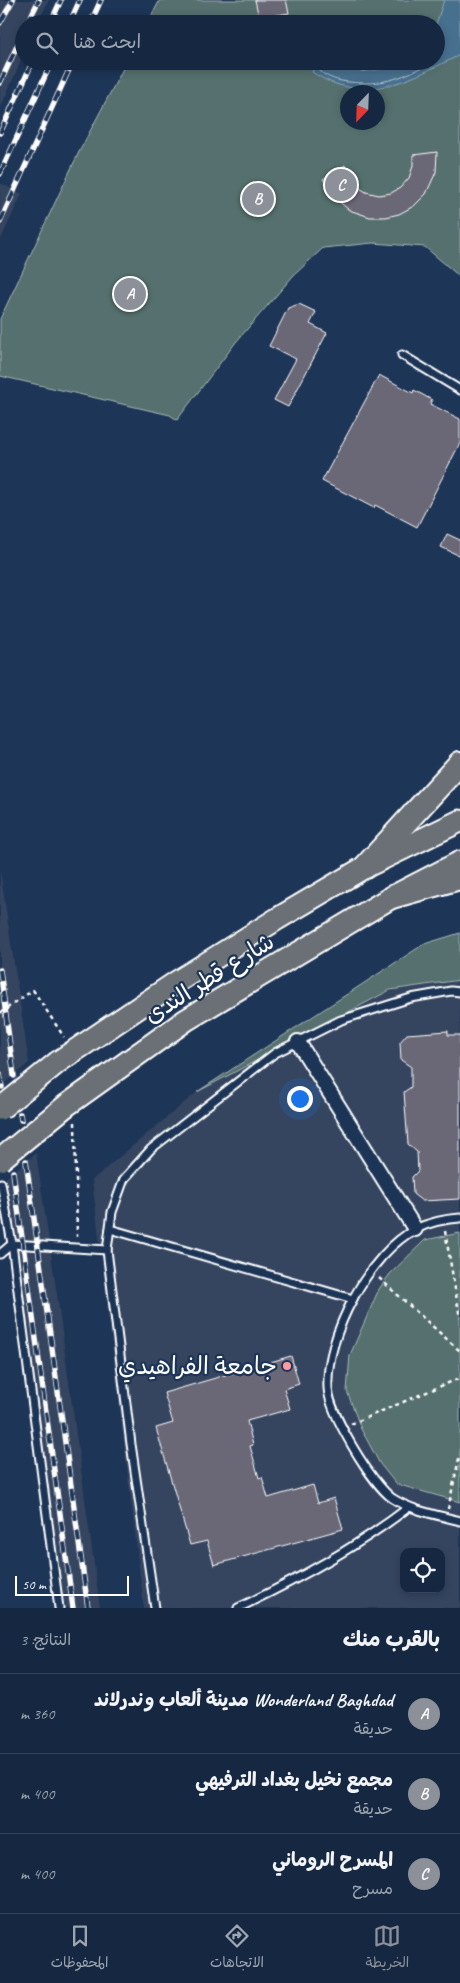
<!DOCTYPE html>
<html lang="ar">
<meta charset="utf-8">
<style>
:root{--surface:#162841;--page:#23344c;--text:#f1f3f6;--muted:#9ea6b1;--line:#35445a;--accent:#8c9099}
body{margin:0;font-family:Caveat,"Playpen Sans Arabic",sans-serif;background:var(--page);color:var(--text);direction:rtl}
.controls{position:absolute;right:15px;bottom:15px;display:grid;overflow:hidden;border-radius:10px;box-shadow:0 2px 8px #0003}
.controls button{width:45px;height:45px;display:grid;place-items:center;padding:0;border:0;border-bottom:1px solid var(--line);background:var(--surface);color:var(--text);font:25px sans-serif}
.compass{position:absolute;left:340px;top:85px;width:45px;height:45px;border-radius:50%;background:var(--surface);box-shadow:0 2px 8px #0003;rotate:203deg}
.scale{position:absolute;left:15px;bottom:12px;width:114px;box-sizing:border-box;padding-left:5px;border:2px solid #fff;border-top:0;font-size:14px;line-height:18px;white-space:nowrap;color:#fff;-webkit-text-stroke:4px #1d3557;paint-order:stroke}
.you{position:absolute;left:299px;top:1098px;width:18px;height:18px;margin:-12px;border:4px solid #fff;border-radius:50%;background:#1a73e8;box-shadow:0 0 0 8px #1a73e833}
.badge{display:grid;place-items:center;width:32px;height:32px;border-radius:50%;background:var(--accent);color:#fff;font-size:16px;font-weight:700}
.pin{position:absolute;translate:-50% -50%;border:2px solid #fff;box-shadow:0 1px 5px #0006}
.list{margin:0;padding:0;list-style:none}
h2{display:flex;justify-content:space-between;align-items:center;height:65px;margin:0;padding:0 20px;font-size:21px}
h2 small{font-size:16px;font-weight:400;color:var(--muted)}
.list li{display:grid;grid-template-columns:32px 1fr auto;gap:15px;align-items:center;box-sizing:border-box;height:80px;padding:0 20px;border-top:1px solid var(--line)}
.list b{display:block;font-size:19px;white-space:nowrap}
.list p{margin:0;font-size:16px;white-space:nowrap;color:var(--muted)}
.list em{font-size:16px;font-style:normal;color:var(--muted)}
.icon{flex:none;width:28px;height:28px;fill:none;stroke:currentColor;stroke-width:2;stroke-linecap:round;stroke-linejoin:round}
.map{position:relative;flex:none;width:460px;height:1608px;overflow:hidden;direction:ltr}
.search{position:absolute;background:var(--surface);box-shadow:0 2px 8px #0003;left:15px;right:15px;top:15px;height:55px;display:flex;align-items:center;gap:12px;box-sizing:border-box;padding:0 18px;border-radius:28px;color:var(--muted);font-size:19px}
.sheet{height:305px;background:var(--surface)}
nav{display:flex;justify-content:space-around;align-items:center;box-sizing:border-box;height:70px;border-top:1px solid var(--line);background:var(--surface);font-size:14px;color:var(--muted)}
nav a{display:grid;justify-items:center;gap:2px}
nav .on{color:var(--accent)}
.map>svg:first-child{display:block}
.built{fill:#344461;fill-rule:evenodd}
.green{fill:#54706e;stroke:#aab8b6;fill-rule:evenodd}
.water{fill:#466f8e;stroke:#90a9bb}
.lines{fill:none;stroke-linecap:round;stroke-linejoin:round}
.shore{stroke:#b5c5d2;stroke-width:1}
.building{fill:#6b6777;stroke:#fff}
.service-casing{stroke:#fff;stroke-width:11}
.minor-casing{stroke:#fff;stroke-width:18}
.primary-casing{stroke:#fff;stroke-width:25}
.trunk-casing{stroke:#fff;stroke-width:26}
.path{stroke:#fff;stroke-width:2.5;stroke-dasharray:4 4;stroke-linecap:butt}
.service{stroke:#1d3557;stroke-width:7}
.minor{stroke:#1d3557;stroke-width:14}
.primary{stroke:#6b7074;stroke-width:21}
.trunk{stroke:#6b7074;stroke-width:22}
.rail-casing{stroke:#fff;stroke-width:5.5}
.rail{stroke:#1d3557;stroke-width:4;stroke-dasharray:11;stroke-linecap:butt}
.primary-bridge-casing{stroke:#fff;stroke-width:25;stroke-linecap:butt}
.primary-bridge{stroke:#6b7074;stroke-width:21}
.poi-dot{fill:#ff9aa2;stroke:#1d3557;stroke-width:2}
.labels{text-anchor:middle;stroke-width:4.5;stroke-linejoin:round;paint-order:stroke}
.street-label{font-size:24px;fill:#fff;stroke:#1d3557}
.poi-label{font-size:24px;fill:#fff;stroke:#1d3557;text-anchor:end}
</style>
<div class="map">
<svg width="460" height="1608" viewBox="0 0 460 1608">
<rect width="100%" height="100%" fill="#1d3557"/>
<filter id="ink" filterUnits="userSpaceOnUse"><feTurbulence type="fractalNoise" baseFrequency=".02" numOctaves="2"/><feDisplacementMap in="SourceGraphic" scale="10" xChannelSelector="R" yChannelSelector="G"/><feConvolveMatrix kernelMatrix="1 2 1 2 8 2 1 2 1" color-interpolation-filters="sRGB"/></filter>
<g filter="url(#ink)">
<!-- built -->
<g class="built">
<path d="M0,0H49L37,24H24V54L0,109Z"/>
<path d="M0,183L22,194L0,241Z"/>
<path d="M0,870L29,1063L0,1087Z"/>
<path d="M460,980V1608H144L92,1180L197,1092L390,990ZM404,1552H441V1589H404Z"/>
<path d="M36,1153L57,1295L100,1608H65L6,1178Z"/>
</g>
<!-- green -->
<g class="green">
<path d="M160,0H460V277L425,247L373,243L323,248L293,276L236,342L177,420L170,415L0,376V319L78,154L127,61H436V24H147ZM348,92H378V122H348Z"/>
<path d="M460,933V980L390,990L197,1092L424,944Z"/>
<path d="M460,1233V1502L396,1484L380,1464L361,1429L347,1391L350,1355L379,1289L390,1274L425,1240Z"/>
</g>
<!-- water -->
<path class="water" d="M444,0H460V55C410,79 364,107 312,72L319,61H337L363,66L393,61H436V24Z"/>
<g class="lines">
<!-- shore -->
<g class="shore">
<path d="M323,61L320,71C328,78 338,81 349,82C386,86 402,77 435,61"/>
<path d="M341,61L344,68L363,71L386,68L390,61"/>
</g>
</g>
<!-- building -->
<g class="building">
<path d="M255,0H286L289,13L259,18Z"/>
<path d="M437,152L436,172L426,194L414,206L399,214L386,217H370L349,210L334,197L323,179L345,165L349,177L358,187L366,192L379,195L391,193L400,188L409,178L413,166V155Z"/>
<path d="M299,304L316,312L310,324L327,333L288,407L274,400L296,359L269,346L288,308Z"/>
<path d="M379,375L413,393L414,390L432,400L430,404L460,419V443L417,527L375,505L374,508L322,481Z"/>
<path d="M447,534L460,540V556L441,547Z"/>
<path d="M448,1031V1035H460V1199L422,1201L413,1194L412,1177L418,1171L417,1152L408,1144L404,1092L411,1087V1067L401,1060L400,1042L407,1034Z"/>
<path d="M291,1356L299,1384L284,1389L290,1409L247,1421L253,1445L250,1446L259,1478L262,1477L268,1498L313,1485L318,1503L334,1498L343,1529L214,1565L207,1541L190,1545L156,1428L173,1423L164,1393Z"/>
</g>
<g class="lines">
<!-- service casing -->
<g class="service-casing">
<g id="service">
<path d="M402,355L460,390"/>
<path d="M1,1183L12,1244L59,1608"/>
<path d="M460,1218C445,1219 430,1222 416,1229C370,1252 325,1336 328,1388C329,1413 372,1484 392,1498C412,1511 438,1515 460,1521"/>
<path d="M110,1229L353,1299"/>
<path d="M0,1254L12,1244L107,1250"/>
<path d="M155,1608L131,1444L107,1250L112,1212L124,1179L151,1149L275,1053L341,1020L411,998L451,991L460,992"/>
<path d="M238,1608C299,1579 356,1548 409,1507"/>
</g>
</g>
<!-- minor casing -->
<g class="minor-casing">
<path id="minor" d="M298,1042L415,1229"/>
</g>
<!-- primary casing -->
<g class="primary-casing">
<g id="primary">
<path d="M58,1062L175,983L277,919L365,867L460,821"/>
<path d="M67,1105L186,1020L392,897L460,862"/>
</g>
</g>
<!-- trunk casing -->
<g class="trunk-casing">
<g id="trunk">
<path d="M365,867L460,763"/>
<path d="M392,897L460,878"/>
</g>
</g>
<!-- path -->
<g class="path">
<path d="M0,1013L33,990L64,1037"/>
<path d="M75,1122L77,1237"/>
<path d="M445,1231L460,1318"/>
<path d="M379,1278L460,1351"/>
<path d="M351,1424L460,1378"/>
<path d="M448,1509L460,1454"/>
</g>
<!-- service -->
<use href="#service" class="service"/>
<!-- minor -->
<use href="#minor" class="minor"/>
<!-- primary -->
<use href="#primary" class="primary"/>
<!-- trunk -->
<use href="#trunk" class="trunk"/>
<!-- rail casing -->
<g class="rail-casing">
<g id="rail">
<path d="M0,23L13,0"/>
<path d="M27,24L39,0"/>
<path d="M50,24L61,0"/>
<path d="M69,24L80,0"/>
<path d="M90,24L101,0"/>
<path d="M0,83L24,31"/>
<path d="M0,133L33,61"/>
<path d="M0,174L52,61"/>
<path d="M0,222L73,61"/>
<path d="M0,970L14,1076"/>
<path d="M0,1074L2,1087"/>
<path d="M20,1114L21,1120"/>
<path d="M26,1161L88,1608"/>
<path d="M13,1172L73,1608"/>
</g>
</g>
<!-- rail -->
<use href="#rail" class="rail"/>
<!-- primary-bridge casing -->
<g class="primary-bridge-casing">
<g id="primary-bridge">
<path d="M0,1109L58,1062"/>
<path d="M0,1160L67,1105"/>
</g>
</g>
<!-- primary-bridge -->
<use href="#primary-bridge" class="primary-bridge"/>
</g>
</g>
<!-- markers -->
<circle class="poi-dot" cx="287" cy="1366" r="5"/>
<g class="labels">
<!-- street labels -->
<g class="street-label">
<text transform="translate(209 978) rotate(-32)" y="8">شارع قطر الندى</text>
</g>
<!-- poi labels -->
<g class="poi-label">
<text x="277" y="1374">جامعة الفراهيدي</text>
</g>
</g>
</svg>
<div class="controls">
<button><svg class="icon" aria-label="locate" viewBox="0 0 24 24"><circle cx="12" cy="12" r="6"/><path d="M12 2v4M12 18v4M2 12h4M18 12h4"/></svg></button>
</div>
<svg class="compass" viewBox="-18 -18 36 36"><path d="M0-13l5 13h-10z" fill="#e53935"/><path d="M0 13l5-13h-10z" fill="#9ea6b1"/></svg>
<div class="scale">50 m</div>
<div class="you"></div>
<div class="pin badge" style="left:130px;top:294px">A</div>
<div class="pin badge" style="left:258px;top:199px">B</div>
<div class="pin badge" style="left:341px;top:185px">C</div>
<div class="search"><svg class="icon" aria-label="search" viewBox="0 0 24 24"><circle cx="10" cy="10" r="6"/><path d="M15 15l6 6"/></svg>ابحث هنا</div>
</div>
<section class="sheet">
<h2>بالقرب منك<small>النتائج: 3</small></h2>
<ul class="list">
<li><span class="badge">A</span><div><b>Wonderland Baghdad مدينة ألعاب وندرلاند</b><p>حديقة</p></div><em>360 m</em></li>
<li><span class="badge">B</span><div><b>مجمع نخيل بغداد الترفيهي</b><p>حديقة</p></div><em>400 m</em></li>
<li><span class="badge">C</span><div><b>المسرح الروماني</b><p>مسرح</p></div><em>400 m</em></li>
</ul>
</section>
<nav>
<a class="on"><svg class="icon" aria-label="map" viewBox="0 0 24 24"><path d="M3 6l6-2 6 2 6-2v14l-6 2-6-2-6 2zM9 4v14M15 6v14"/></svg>الخريطة</a>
<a><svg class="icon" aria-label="directions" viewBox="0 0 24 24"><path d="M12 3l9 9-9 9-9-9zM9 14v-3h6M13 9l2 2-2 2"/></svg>الاتجاهات</a>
<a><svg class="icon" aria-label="saved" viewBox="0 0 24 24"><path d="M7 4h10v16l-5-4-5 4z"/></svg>المحفوظات</a>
</nav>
